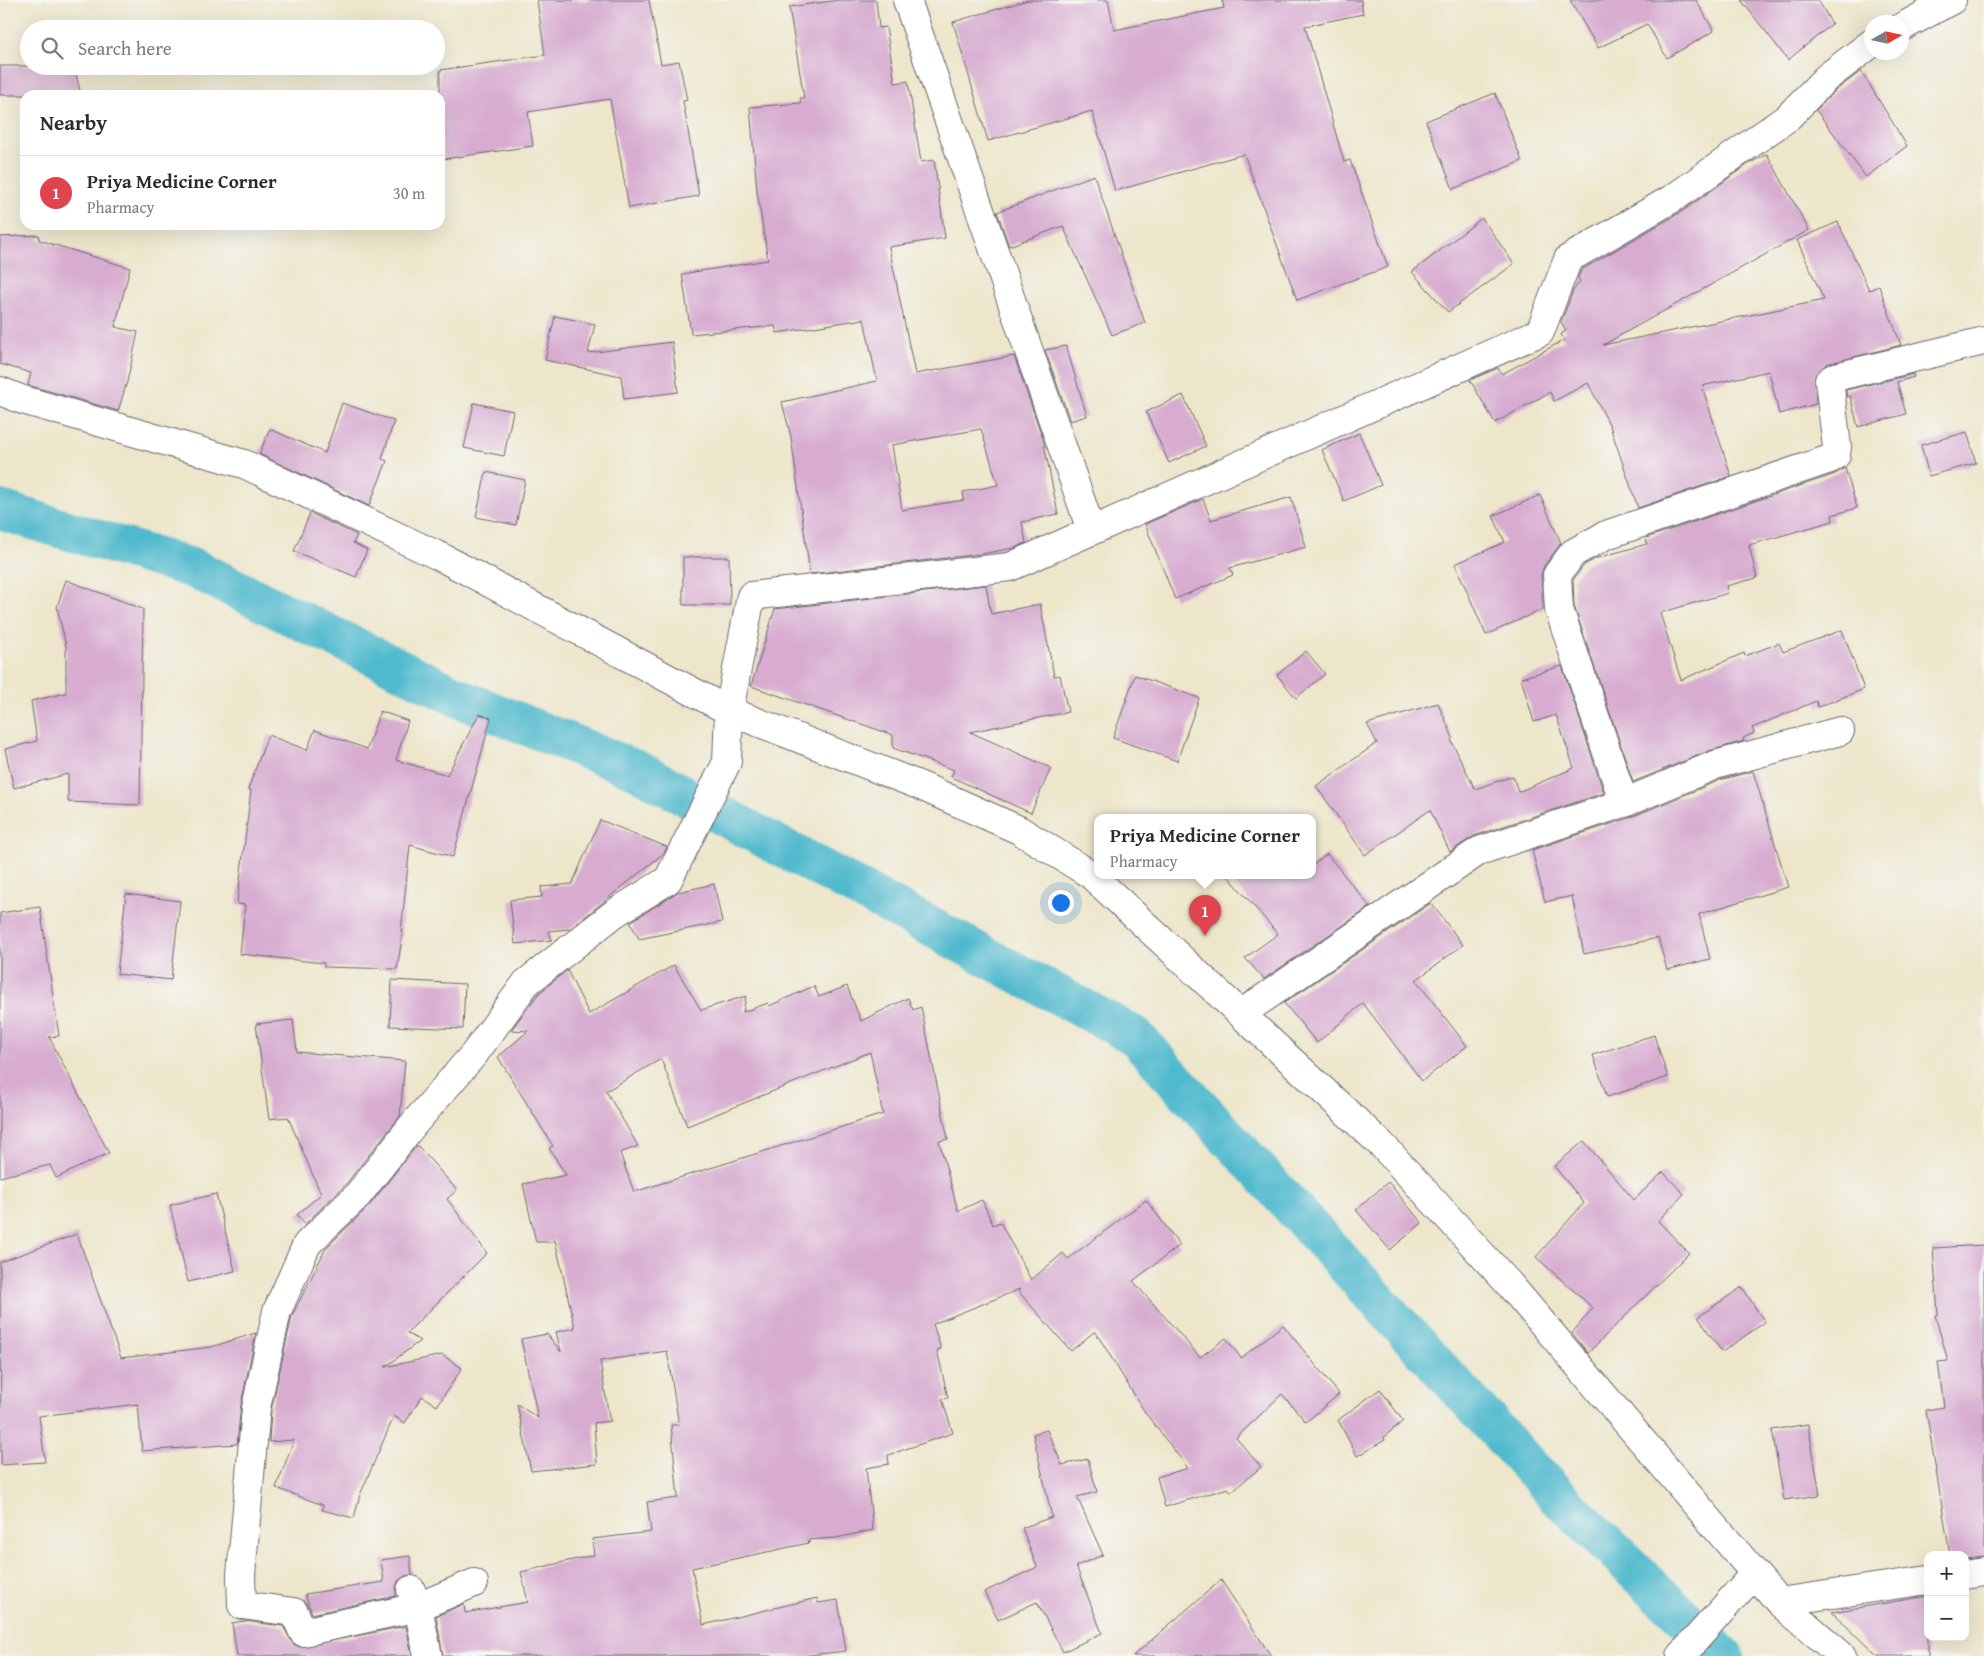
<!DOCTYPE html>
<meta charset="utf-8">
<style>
:root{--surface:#fff;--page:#f7f7f7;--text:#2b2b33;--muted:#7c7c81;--line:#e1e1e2;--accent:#1f6fb2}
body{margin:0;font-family:"Gentium Book Plus",serif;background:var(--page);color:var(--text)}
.controls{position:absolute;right:15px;bottom:15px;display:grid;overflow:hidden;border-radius:10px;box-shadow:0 5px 20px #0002}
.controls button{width:45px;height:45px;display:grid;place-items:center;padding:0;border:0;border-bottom:1px solid var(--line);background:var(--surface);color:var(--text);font:25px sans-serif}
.compass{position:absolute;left:1864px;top:15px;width:45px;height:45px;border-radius:50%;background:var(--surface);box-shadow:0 5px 20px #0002;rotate:81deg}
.you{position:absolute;left:1060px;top:902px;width:18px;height:18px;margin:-12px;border:4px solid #fff;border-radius:50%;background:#1a73e8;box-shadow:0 0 0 8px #1a73e833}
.badge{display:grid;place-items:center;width:32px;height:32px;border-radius:50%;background:var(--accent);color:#fff;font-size:16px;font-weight:700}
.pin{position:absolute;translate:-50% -41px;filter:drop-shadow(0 1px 2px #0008)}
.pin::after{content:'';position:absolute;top:26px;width:18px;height:15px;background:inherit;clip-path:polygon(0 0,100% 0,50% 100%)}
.popup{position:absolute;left:1094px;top:814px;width:222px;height:65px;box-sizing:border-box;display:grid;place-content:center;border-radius:10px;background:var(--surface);filter:drop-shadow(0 1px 4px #0005);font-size:16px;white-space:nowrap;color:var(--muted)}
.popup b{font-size:19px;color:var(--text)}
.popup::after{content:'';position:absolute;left:50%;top:100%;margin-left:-10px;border:10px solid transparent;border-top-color:var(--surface)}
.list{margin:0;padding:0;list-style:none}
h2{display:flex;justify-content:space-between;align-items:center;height:65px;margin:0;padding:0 20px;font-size:21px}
h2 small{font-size:16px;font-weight:400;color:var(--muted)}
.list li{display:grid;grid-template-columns:32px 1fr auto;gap:15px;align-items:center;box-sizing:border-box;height:75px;padding:0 20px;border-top:1px solid var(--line)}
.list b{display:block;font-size:19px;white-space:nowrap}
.list p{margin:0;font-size:16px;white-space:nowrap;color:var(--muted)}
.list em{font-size:16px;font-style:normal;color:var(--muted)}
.icon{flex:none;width:28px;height:28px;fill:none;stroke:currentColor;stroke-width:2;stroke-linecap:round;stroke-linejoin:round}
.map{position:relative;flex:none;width:1984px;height:1656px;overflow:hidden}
.search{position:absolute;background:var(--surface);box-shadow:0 5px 20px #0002;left:20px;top:20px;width:425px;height:55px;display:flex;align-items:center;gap:12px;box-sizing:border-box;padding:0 18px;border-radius:28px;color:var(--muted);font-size:19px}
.panel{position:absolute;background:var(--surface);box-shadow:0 5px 20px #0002;left:20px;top:90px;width:425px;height:140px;border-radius:15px}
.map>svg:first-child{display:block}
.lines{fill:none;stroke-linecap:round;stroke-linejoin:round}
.canal{stroke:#50b9cd;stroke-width:40}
.building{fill:#d7acd0;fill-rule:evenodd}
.minor-casing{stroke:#69676d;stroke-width:30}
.minor{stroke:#fff;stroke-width:28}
</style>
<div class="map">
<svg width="1984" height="1656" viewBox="0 0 1984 1656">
<rect width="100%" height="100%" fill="#f6f6f2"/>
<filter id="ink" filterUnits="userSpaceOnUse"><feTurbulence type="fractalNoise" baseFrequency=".02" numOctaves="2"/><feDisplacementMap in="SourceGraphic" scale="10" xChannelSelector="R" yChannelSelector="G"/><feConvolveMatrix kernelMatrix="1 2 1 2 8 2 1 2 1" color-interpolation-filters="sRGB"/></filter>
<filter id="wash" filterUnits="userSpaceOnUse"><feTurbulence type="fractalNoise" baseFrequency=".0096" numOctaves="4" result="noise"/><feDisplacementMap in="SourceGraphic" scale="20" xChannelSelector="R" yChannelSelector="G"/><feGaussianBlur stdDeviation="1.12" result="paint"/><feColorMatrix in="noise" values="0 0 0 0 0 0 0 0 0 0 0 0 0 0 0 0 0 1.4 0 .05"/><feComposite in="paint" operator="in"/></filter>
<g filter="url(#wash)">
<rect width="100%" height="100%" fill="#ede6cb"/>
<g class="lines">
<!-- canal -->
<path class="canal" d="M0,510L195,569L466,701L639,771L1135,1036L1555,1494L1724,1656"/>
</g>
<g id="blocks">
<!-- building -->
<g class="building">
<path d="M537,0H649L661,64L679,61L687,100L683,101L699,196L629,208L610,99L528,112L533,146L444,159L440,130V70L545,55Z"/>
<path d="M839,0H876L879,28L886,27L895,83L908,81L921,162L934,160L945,238L889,247L915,374L1014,356L1043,439L1058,514L1022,522L1026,543L1014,548L981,554L810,574L791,437L782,402L877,381L864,319L777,333L775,326L691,334L682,274L768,260L757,191L750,107L801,103L800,98H804L789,7ZM981,429L998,485L963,492L964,500L902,510L892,445Z"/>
<path d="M1028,0H1108L1114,30L1224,8L1222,0H1361L1363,14L1305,26L1344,162L1350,160L1388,267L1297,300L1244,154L1115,191L1092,111L988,141L953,22Z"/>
<path d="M1570,0H1696L1714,31L1667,58L1647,24L1598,48Z"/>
<path d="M1741,0H1818L1832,24L1788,60Z"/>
<path d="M0,66H74L81,95H0Z"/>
<path d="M1861,71L1907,146L1866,177L1816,110L1836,90Z"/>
<path d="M1495,93L1522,161L1453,189L1426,121Z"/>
<path d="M1767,154L1809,230L1603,345L1824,300L1797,240L1838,222L1869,290L1879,286L1901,345L1827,364L1815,375L1816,404L1779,414L1769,371L1702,386L1731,476L1638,508L1610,426L1588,383L1554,401L1550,392L1495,423L1470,380L1498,368L1502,374L1564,340L1561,334L1566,331L1561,322L1573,291L1580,281L1578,278L1581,270L1683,211L1748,164Z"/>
<path d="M1094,175L1145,323L1112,335L1063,226L1009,246L997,212Z"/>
<path d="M1482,218L1514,264L1448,312L1412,272Z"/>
<path d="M39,235V240L130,268L115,327L138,332L127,382L118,411L28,385L31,373L0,364V237Z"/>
<path d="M555,316L595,324L588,353L672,342L678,392L624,399L621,376L545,360Z"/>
<path d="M1066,346L1087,416L1070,421L1045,350Z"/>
<path d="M1913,374L1914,377L1897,382L1906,414L1858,427L1850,396L1847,397L1846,390Z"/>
<path d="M1183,395L1206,446L1169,463L1146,412Z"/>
<path d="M342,403L394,421L382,459L387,461L369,506L259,454L270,429L325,453Z"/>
<path d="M474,403L513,411L504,456L464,448Z"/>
<path d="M1967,432L1976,463L1929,476L1921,445Z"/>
<path d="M1359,433L1381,485L1344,501L1322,450Z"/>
<path d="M1845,468L1857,508L1832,515L1833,521L1749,545L1757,578L1726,586L1728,593L1660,613L1681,680L1744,653L1745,656L1779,643L1783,652L1842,630L1864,689L1818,707L1816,701L1752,728L1754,733L1743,738L1744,741L1709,751L1633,782L1574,606L1573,580L1584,565L1597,558L1647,544L1646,538L1835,474Z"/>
<path d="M486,472L525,480L516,525L476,517Z"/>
<path d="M1540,495L1561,543L1544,566L1541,575L1543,609L1486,635L1455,564L1505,542L1493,516Z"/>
<path d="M1291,497L1306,547L1230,568L1233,575L1175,599L1145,524L1203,499L1211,520Z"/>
<path d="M310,513L357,535L353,543L367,550L356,577L294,551Z"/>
<path d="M683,557H729L730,605H683Z"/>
<path d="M66,580L143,609L140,805L68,802V774L14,788L5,749L37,741L31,701L66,693V646L57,607Z"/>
<path d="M986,585L991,614L1040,604L1054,676L1060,675L1068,712L970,732L1051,768L1031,813L951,777L954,770L893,748V735L751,686L775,609Z"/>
<path d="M1306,651L1325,674L1296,698L1277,675Z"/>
<path d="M1562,666L1604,793L1474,836L1450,852L1430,810L1365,855L1316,786L1377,743L1367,724L1438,703L1453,738L1451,740L1475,789L1513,776L1518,792L1574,768L1556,715L1534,722L1521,678Z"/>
<path d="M1135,675L1199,698L1177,761L1113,738Z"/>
<path d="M380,711L408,721L396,760L447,775L479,714L491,718L453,857L410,845L401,932H403L397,969L324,967V963L240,954L245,905L237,904L251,790L248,789L268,735L307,750L315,730L367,749Z"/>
<path d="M1753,771L1788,887L1699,914L1710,959L1667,970L1658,938L1584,954L1572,896L1545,902L1532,850L1629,818L1720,780Z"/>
<path d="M600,820L667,847L664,853L570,929L548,931L552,940L515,944L510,900L542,897L541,887L572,884Z"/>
<path d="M1327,854L1370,907L1264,979L1245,958L1278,934L1227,875H1312V866Z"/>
<path d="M714,884L722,922L639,939L630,922L678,892Z"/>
<path d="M126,894L180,901L171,980L117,974Z"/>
<path d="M1431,903L1463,945L1416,980L1467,1046L1422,1081L1363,1003L1317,1043L1284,1003Z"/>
<path d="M40,907L59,1036L49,1037L109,1153L56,1178L50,1165L0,1177V913Z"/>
<path d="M674,965L701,1010L746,996L743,1012L768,1003L769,1006L814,986L819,997L847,986L861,1021L908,998L913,1010L921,1007L948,1139L939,1141L958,1211L982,1200L993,1225L1000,1222L1031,1280L1063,1253L1068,1259L1146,1200L1180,1245L1133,1281L1200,1357L1226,1338L1241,1358L1283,1325L1339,1394L1306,1422L1282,1394L1236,1438L1261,1467L1231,1492L1228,1488L1165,1507L1157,1477L1188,1468L1146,1414L1095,1331L1071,1351L1018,1291L1020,1289L933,1324L941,1349L937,1350L948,1398L942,1399L953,1433L888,1455L889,1464L866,1468L873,1530L836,1538L808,1540L809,1543L692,1568L703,1625L817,1598L818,1603L838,1600L846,1651L801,1656H443L436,1616L464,1604L465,1613L528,1602L521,1572L594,1555L592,1539L651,1532L647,1502L678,1498L671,1425H679L667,1351L600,1361L609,1417L611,1421L594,1423L597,1464L531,1471L517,1404L538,1418L521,1339L547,1334L561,1352L556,1332L575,1328L555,1240L552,1242H536L523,1184L566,1175L549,1148L553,1146L498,1057L528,1031L511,1030L538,994L567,970L589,1014ZM870,1052L883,1114L634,1192L620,1153L638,1146L606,1091L661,1059L687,1126Z"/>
<path d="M392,980L465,984L463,1029L390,1026Z"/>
<path d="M293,1020L297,1052L405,1061L400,1116L345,1185L305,1224L297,1215L321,1194L288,1117L269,1119L256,1024Z"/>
<path d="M1654,1035L1668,1077L1607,1097L1593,1055Z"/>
<path d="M1584,1141L1634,1200L1663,1172L1684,1194L1658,1221L1689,1253L1588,1353L1572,1333L1593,1308L1536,1257L1584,1203L1554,1166Z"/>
<path d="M417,1145L457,1190L447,1199L487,1253L407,1333L420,1341L385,1367L442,1355L462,1368L437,1406L422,1396L405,1423L394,1416L360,1495L354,1518L322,1510L323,1505L276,1488L294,1440L269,1442L271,1410L292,1316L326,1248L369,1206Z"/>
<path d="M1388,1182L1422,1223L1390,1250L1356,1210Z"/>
<path d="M216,1194L235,1271L188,1282L170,1205Z"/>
<path d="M77,1234L121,1358L211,1347L256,1333L241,1405L237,1444L142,1451L138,1404L39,1416L45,1462L1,1465L0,1262Z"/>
<path d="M1984,1245V1557L1965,1559V1555H1950L1926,1410L1944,1407L1938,1362L1948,1361L1935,1315L1938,1314L1933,1248Z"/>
<path d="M1742,1287L1765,1322L1722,1352L1698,1317Z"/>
<path d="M1380,1389L1403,1421L1384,1437L1385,1440L1357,1456L1338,1420Z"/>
<path d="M1808,1424L1820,1495L1784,1500L1772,1430Z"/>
<path d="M1047,1430L1062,1465L1088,1459L1097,1492L1077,1497L1103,1555L1076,1566L1102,1633L1063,1652L1037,1602L998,1620L984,1592L1037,1567L1022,1528L1052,1517L1033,1434Z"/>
<path d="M410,1556L412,1575L405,1576L398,1581L396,1588V1596L312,1614L305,1594L384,1582L381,1560Z"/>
<path d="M1221,1580L1271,1656H1133Z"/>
<path d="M1928,1596V1656H1877L1832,1612Z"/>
<path d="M244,1621L283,1626L293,1644L300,1647L406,1626L412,1656H237L232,1623Z"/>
</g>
</g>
</g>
<g filter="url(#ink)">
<use href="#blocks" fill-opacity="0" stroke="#69676d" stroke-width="1"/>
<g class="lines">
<!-- minor casing -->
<g class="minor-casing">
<g id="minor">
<path d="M907,0L1091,530"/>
<path d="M1902,27L1952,0"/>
<path d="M0,391L23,400L244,464L443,558L729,711L921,786L1019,830L1090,874L1382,1145L1510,1285L1779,1602L1842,1656"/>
<path d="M1624,803L1559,609L1557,575L1573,553L1606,535L1830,459L1836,455L1837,447L1829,381L1835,377L1984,341"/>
<path d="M1242,1013L1479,851L1624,803L1715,765L1840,731"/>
<path d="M1965,1575L1984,1572"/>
<path d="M474,1583L418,1607L303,1632L294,1612L242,1605L241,1575L256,1408L277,1311L307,1244L357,1196L412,1126L475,1053L526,983L615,913L668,880L727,762L729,711L751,596L1010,567L1540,332L1568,259L1675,197L1787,118L1826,78L1872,43"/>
<path d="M411,1590L418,1607L428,1656"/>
<path d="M1779,1602L1928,1580"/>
<path d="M1681,1656L1754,1574"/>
</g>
</g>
<!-- minor -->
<use href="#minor" class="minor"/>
</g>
</g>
</svg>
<div class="controls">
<button>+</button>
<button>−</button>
</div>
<svg class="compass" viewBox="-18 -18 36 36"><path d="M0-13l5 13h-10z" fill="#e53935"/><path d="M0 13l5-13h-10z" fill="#7c7c81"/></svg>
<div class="you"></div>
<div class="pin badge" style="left:1205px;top:936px;background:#e0444e">1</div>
<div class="popup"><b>Priya Medicine Corner</b>Pharmacy</div>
<div class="search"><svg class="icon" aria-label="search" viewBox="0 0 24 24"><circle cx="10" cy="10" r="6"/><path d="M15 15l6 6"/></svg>Search here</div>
<section class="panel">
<h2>Nearby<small></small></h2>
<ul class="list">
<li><span class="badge" style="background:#e0444e">1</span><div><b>Priya Medicine Corner</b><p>Pharmacy</p></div><em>30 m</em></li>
</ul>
</section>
</div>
